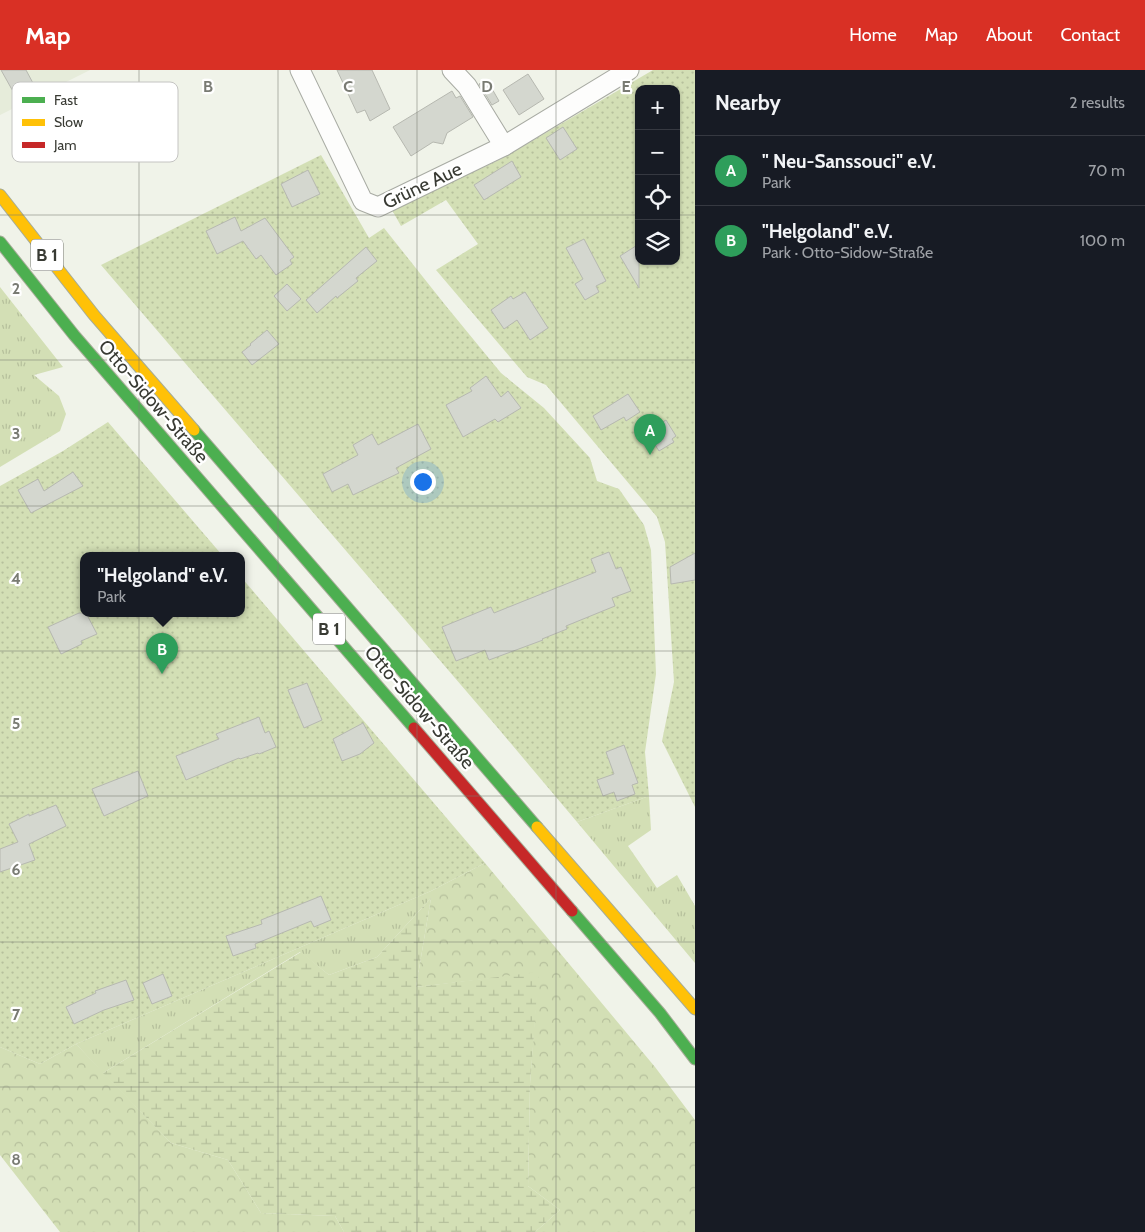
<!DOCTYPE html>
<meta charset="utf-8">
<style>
:root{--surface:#171b24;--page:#242831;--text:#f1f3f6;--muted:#9ea1a6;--line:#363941;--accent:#d93025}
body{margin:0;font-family:Cabin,sans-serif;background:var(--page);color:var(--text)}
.controls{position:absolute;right:15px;top:15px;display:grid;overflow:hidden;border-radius:10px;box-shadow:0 1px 4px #0004}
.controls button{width:45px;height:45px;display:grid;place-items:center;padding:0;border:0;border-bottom:1px solid var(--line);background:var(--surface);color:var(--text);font:25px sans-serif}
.you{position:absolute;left:422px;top:411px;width:18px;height:18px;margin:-12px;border:4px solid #fff;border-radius:50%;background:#1a73e8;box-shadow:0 0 0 8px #1a73e833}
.badge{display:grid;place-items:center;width:32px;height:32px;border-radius:50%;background:var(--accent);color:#fff;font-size:16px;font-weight:700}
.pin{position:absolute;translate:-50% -41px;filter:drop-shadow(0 1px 2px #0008)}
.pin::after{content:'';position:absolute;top:26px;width:18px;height:15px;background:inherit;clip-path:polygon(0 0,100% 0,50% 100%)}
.popup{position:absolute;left:80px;top:482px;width:165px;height:65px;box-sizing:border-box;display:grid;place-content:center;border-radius:10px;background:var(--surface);filter:drop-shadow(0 1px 4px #0005);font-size:16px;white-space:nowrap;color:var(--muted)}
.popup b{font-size:19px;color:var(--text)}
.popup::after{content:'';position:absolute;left:50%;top:100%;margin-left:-10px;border:10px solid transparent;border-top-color:var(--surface)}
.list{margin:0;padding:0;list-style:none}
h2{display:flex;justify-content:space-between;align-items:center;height:65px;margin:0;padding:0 20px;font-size:21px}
h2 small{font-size:16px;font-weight:400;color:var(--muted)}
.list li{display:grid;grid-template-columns:32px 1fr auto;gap:15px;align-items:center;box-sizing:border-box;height:70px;padding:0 20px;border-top:1px solid var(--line)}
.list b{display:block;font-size:19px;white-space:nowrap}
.list p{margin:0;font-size:16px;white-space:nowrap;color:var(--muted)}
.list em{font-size:16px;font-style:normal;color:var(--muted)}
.icon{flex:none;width:28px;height:28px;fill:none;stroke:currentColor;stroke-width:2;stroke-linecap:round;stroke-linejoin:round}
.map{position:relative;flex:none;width:695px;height:1162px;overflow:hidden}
header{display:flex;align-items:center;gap:30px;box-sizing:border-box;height:70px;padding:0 25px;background:var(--accent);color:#fff}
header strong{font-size:24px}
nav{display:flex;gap:28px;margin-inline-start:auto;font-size:18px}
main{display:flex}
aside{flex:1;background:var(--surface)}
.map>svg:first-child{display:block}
.built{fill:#e6ecda}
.grass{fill:url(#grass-tufts)}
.forest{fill:url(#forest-crowns)}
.wetland{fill:url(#wetland-marsh)}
.garden{fill:url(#garden-dots);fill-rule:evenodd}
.building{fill:#d4d7cf;stroke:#b6b8b0}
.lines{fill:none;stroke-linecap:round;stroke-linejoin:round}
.street-casing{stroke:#a8aba3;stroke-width:21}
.fast-casing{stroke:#a6ac98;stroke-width:13}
.slow-casing{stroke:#a6ac98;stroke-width:13}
.jam-casing{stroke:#a6ac98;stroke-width:13}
.street{stroke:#fdfdfc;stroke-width:19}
.fast{stroke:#4caf50;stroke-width:11}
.slow{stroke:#ffc107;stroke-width:11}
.jam{stroke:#c62828;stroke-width:11}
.grid{fill:none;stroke:#797b73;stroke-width:1;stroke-opacity:0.55}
.labels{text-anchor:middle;stroke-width:4.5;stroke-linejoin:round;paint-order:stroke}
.shield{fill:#fff;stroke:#747671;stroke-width:1}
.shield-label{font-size:18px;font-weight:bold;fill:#393b34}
.street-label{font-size:19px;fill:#393b34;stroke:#fff}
.key{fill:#fff;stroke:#c4c4c2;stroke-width:1}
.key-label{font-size:14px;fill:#393b34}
.grid-label{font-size:16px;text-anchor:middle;font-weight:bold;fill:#797b73;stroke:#fff;stroke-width:4.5;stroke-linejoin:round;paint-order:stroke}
</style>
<header>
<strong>Map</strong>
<nav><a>Home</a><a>Map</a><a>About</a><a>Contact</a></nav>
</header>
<main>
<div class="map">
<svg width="695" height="1162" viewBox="0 0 695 1162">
<defs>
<pattern id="grass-tufts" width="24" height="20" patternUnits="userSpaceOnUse" patternTransform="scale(1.25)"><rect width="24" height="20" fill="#d3dfb5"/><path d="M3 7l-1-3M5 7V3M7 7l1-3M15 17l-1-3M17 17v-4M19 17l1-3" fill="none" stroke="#b6c09c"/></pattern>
<pattern id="forest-crowns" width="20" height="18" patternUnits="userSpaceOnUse" patternTransform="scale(1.25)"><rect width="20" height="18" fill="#d3dfb5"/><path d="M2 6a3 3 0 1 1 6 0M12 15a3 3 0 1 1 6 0" fill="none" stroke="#b6c09c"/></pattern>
<pattern id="wetland-marsh" width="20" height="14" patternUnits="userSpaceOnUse" patternTransform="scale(1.25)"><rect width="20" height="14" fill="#d3dfb5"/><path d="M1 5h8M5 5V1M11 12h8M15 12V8" fill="none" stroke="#b6c09c"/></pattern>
<pattern id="garden-dots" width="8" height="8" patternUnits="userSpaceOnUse" patternTransform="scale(1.25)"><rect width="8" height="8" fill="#d3dfb5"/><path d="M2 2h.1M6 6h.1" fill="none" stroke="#b6c09c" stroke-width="1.8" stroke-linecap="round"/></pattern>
</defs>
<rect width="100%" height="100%" fill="#f0f3e9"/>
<!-- built -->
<path class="built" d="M0,0H90L0,45Z"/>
<!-- grass -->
<g class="grass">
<path d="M0,217L63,297L34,305L59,326L66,344L60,361L0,397Z"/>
<path d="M649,726L651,760L628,776L657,818L677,805L695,836V893L577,752Z"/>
<path d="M431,821V828L377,887L329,905L300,882L103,1003L76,974Z"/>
</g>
<!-- forest -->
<g class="forest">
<path d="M485,793L655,997L695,1050V1162H535L560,1140L528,1116L530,1014L538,903L416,917L431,828V821Z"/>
<path d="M76,974L171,1073L228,1090L261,1143L335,1146L344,1162H60L0,1085V977L40,994Z"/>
</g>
<!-- wetland -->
<path class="wetland" d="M431,828L416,917L539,902L530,1014L528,1116L560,1140L535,1162H344L335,1146L261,1143L228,1090L171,1073L103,1003L301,882L329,905L377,887Z"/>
<!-- garden -->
<g class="garden">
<path d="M653,0H695V737L662,671L674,612L665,472L657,447L546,315L527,307L436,200L478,174L446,130L401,156L392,140L501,89ZM639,19H676V191H639Z"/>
<path d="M321,85L369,168L384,158L446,236L501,303L544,338L590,388L597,411L619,419L644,455L651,480L656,604L645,682L649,726L577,752L497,657L101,195Z"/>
<path d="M108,352L222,485H83V543H241V507L485,793L431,821L76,974L40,994L0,977V416L63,381Z"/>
</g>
<!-- building -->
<g class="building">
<path d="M1,0H26L34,15L15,25Z"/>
<path d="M337,0H372L390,39L370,51L365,40L357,43Z"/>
<path d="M528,4L544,29L519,45L503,20Z"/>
<path d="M487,10L499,31L492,35L479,14Z"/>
<path d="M452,21L456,28L460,26L473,47L447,63L443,74L433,72L411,86L393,57Z"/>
<path d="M563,57L577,79L560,90L546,68Z"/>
<path d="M512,91L521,107L484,130L474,115Z"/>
<path d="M308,100L320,124L292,137L281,114Z"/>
<path d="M235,147L241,161L265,148L294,187L290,190L292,194L276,205L261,185L256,189L243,171L217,184L206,161Z"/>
<path d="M584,169L606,211L596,216L599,222L585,230L575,214L583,209L566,178Z"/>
<path d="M639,174V218L620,186Z"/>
<path d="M366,177L377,191L356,208L358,211L337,228L336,226L317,243L306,230Z"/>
<path d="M287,214L301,229L287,241L274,226Z"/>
<path d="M525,222L548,258L530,270L517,250L504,259L491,240L511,226L513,229Z"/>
<path d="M267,260L279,274L252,295L242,282L251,275L250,274Z"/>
<path d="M486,306L501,327L508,321L521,338L498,352L495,349L463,367L446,335L472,321L470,318Z"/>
<path d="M628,324L640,342L626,351L624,347L601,360L593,346Z"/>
<path d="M666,350L676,366L672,369L674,372L659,381L647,362Z"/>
<path d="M418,354L431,379L396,398L399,403L353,425L348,414L332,422L323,404L358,385L353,375L372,364L378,375Z"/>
<path d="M73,402L83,416L31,443L18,420L38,409L44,421Z"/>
<path d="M609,482L616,499L621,497L631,521L612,528L615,536L566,556L567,559L542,569L543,570L489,590L485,580L456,591L442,557L491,537L494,543L596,502L591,489Z"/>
<path d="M695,483V510L671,514L670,497Z"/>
<path d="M79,543H86L97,564L81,571L82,574L61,584L48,557Z"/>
<path d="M307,613L322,650L304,658L288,620Z"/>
<path d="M259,647L265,663L269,661L276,677L259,684L258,683L240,689L239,688L186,710L176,686L219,669L216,664Z"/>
<path d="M363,653L374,673L360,684L342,691L333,669Z"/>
<path d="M624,675L638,713L632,715L635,724L617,731L614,722L603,726L597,710L614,704L606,682Z"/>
<path d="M138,701L148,726L104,746L92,719Z"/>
<path d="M56,735L66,756L29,774L35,790L0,802V779L18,772L9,754L29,744V746Z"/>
<path d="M321,826L331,850L314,857L311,851L255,874L256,878L233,886L226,866L262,854L261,850Z"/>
<path d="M163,904L172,926L152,934L143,913Z"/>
<path d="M126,910L134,930L104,940L74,954L66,937L96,923L95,921Z"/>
</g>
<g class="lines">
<!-- street casing -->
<g class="street-casing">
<g id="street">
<path d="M300,0L363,131L378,137L504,76L629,0"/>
<path d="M452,0L467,16L504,76"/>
</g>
</g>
<!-- fast casing -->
<g class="fast-casing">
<g id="fast">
<path d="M0,172L74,265L414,658"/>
<path d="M194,360L537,757"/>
<path d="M572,841L660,943L695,989"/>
</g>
</g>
<!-- slow casing -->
<g class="slow-casing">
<g id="slow">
<path d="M0,125L94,245L194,360"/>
<path d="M537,757L695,939"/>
</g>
</g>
<!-- jam casing -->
<g class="jam-casing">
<path id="jam" d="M414,658L572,841"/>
</g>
<!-- street -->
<use href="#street" class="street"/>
<!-- fast -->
<use href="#fast" class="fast"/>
<!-- slow -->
<use href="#slow" class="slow"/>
<!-- jam -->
<use href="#jam" class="jam"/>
</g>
<!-- grid -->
<path class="grid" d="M139,0V1162M278,0V1162M417,0V1162M556,0V1162M0,145H639M676,145H695M0,290H695M0,436H695M0,581H695M0,726H695M0,872H695M0,1017H695"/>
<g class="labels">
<!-- shield labels -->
<g class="shield">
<rect x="31" y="169.5" width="32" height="31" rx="4"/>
<rect x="313" y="543.5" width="32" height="31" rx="4"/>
</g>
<g class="shield-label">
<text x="47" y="191">B 1</text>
<text x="329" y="565">B 1</text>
</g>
<!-- street labels -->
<g class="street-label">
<text transform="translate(422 115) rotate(-25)" y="7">Grüne Aue</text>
<text transform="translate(154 331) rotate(49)" y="7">Otto-Sidow-Straße</text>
<text transform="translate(420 637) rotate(49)" y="7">Otto-Sidow-Straße</text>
</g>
</g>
<!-- legend -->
<rect x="12" y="12" width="166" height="80" rx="8" class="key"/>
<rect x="22" y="27" width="23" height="6" fill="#4caf50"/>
<rect x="22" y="49" width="23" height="7" fill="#ffc107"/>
<rect x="22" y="72" width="23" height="6" fill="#c62828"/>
<g class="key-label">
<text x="54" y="35">Fast</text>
<text x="54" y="57">Slow</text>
<text x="54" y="80">Jam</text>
</g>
<g class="grid-label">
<text x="208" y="22">B</text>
<text x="348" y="22">C</text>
<text x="487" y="22">D</text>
<text x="626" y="22">E</text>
<text x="16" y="224">2</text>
<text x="16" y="369">3</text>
<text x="16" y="514">4</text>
<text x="16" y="659">5</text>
<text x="16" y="805">6</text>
<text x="16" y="950">7</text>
<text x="16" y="1095">8</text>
</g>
</svg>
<div class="controls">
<button>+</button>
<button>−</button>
<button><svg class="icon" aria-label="locate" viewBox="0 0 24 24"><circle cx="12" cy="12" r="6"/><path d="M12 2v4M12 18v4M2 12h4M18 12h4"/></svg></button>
<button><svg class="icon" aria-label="layers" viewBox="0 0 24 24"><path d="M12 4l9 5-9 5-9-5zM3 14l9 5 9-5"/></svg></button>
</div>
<div class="you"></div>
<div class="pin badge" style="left:650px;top:385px;background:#2e9e5b">A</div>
<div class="pin badge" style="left:162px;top:604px;background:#2e9e5b">B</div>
<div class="popup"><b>&quot;Helgoland&quot; e.V.</b>Park</div>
</div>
<aside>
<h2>Nearby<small>2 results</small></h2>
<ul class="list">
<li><span class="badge" style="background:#2e9e5b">A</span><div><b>&quot; Neu-Sanssouci&quot; e.V.</b><p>Park</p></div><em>70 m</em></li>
<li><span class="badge" style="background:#2e9e5b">B</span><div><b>&quot;Helgoland&quot; e.V.</b><p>Park · Otto-Sidow-Straße</p></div><em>100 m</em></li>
</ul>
</aside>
</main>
